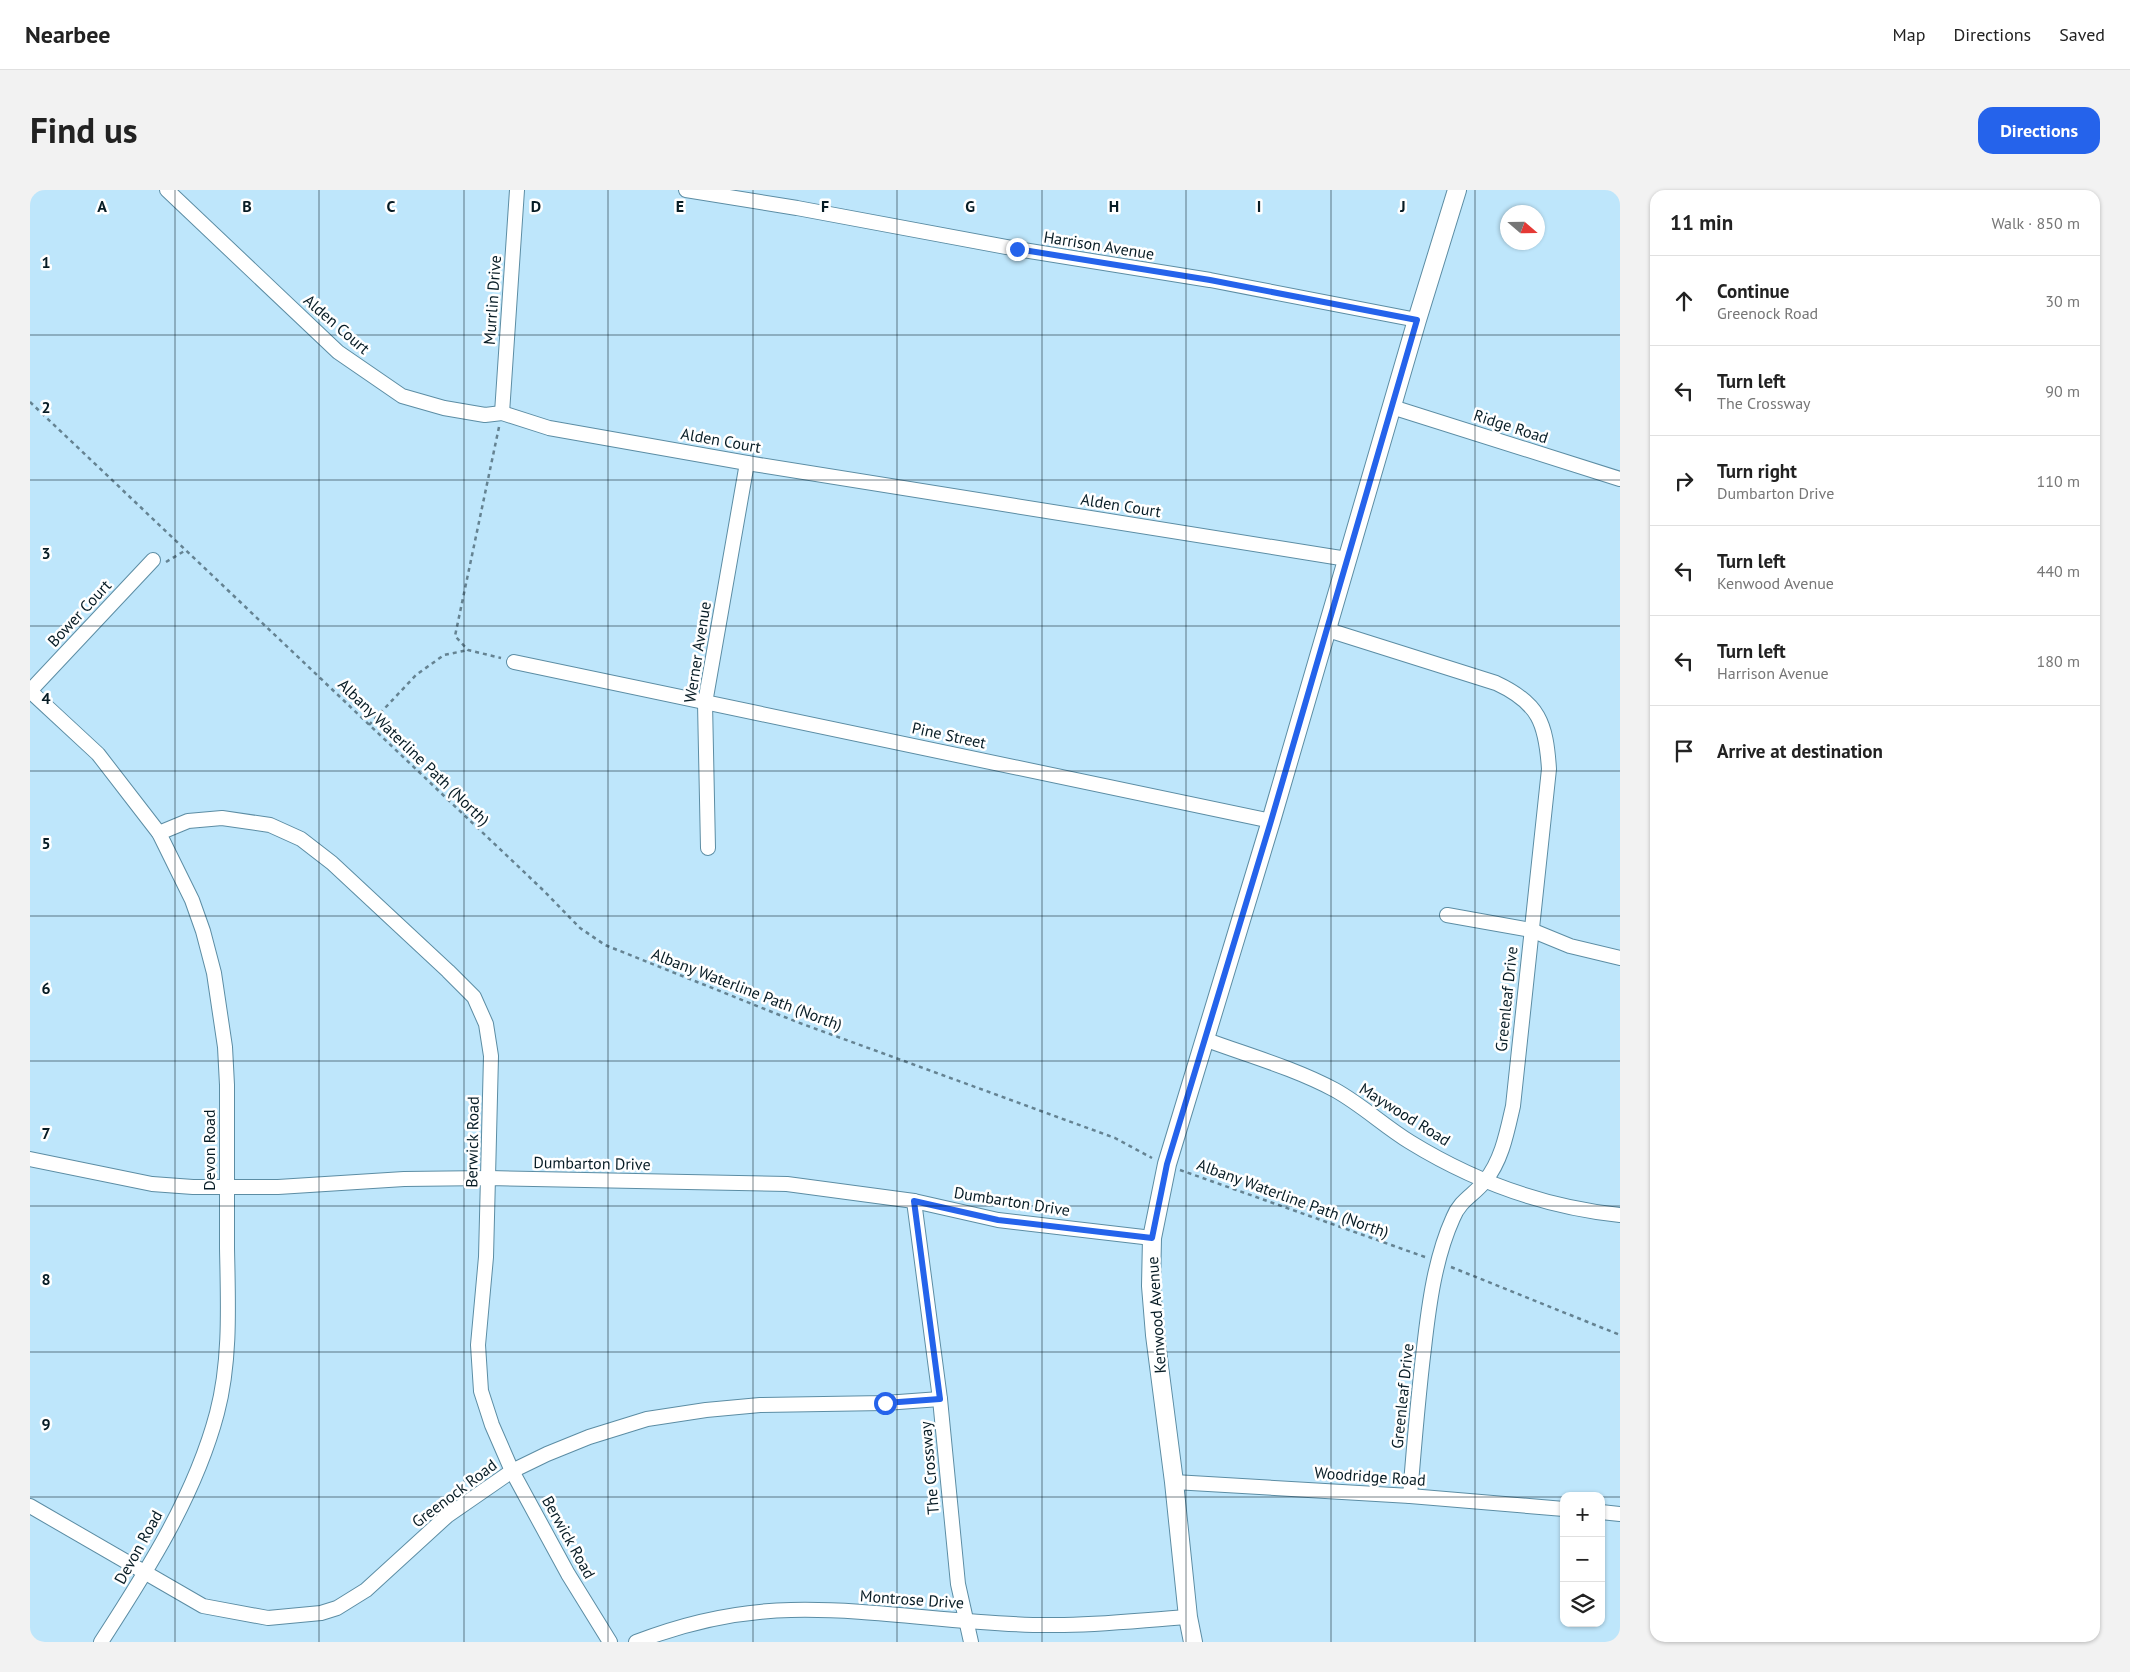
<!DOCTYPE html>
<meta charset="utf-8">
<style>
:root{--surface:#fff;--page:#f2f2f2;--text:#222;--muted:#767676;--line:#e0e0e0;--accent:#2563eb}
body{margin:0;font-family:"PT Sans",sans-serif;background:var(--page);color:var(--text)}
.controls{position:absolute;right:15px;bottom:15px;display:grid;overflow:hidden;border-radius:10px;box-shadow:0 1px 4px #0004}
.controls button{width:45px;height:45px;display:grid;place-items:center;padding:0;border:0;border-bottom:1px solid var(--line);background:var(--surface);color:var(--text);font:25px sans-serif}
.compass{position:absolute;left:1470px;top:15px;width:45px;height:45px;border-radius:50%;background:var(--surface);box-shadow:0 1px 4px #0004;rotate:110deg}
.stop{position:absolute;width:15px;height:15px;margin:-11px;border:4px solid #2563eb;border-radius:50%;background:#fff}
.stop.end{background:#2563eb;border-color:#fff;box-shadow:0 1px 5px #0008}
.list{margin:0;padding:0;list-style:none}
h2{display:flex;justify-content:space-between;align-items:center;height:65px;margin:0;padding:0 20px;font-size:21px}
h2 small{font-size:16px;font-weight:400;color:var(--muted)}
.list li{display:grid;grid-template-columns:32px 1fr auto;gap:15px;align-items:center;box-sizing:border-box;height:90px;padding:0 20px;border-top:1px solid var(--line)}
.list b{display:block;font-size:19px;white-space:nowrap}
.list p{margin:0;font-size:16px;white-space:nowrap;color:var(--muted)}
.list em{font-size:16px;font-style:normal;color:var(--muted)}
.icon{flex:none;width:28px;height:28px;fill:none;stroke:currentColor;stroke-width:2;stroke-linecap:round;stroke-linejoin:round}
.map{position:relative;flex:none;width:1590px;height:1452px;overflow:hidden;border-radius:15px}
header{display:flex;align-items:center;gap:30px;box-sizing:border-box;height:70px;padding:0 25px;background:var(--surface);border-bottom:1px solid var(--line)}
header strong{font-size:24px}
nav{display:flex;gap:28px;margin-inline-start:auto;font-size:18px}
.intro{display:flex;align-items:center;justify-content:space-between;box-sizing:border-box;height:120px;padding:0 30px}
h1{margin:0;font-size:35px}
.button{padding:12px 22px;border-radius:15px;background:var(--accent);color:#fff;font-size:18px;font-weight:700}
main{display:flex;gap:30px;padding:0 30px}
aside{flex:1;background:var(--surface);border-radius:15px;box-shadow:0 1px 4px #0004}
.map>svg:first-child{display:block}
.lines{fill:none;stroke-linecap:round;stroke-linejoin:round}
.minor-casing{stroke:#5c8da4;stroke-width:16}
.tertiary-casing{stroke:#5c8da4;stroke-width:20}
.path{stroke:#658392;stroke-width:2.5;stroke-dasharray:4 4;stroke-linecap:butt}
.minor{stroke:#fff;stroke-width:14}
.tertiary{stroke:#fff;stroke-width:18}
.route{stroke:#2563eb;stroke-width:6}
.grid{fill:none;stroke:#071c25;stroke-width:1;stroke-opacity:0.55}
.labels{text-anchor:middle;stroke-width:5;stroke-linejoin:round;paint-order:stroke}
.street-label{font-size:16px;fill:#071c25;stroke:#fff}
.grid-label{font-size:16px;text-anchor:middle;font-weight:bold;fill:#071c25;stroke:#fff;stroke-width:5;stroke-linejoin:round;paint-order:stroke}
</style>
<header>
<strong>Nearbee</strong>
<nav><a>Map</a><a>Directions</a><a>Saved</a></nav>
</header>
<div class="intro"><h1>Find us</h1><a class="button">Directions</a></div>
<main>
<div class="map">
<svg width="1590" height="1452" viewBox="0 0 1590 1452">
<rect width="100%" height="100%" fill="#bee6fb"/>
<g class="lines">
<!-- minor casing -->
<g class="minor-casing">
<g id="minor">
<path d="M137,0L308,162L372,206L414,218L455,225L472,223L519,238L717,273L1317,369"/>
<path d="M656,0L767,18L987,59L1180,90L1387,130"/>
<path d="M1362,217L1590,289"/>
<path d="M472,223L487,0"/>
<path d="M1298,440L1466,493C1509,513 1516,533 1519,579L1483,916C1477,942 1472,970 1455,991C1444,1005 1430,1010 1423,1028C1405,1068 1399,1114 1394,1158C1388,1207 1384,1256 1380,1306"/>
<path d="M484,472L1241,631"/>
<path d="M0,501L68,564L129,643L162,710L173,741L184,783L195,857L197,895C197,949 197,1003 197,1058C198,1112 201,1170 187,1223C165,1306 117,1381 71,1452"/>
<path d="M0,501L123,370"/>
<path d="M129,643L158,631L192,628L240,635L271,649L302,673L418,781L444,807L456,834L461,866L456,1067L448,1155L451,1201L462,1235L482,1281L538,1384L580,1452"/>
<path d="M678,658L675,513L717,273"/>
<path d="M1417,725L1501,740L1540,756L1590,768"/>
<path d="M1174,849C1217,865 1264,878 1305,900C1332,915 1354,936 1380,952C1445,992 1514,1017 1590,1025"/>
<path d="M0,969L122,994L163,997H248L374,989L459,988L757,994L884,1011L968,1030L1122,1048"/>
<path d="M884,1011L910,1209L928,1394L941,1452"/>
<path d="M1144,1292L1380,1306L1534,1319"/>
<path d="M0,1316L173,1416L238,1428L291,1423L307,1418L336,1400L417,1326L482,1281L517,1264L559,1247L617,1229L676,1220L730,1215L855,1213L910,1209"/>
<path d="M1571,1322L1590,1324"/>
<path d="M606,1452C655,1433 709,1421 761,1420C847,1418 932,1435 1018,1435C1064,1436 1111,1430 1158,1427"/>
</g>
</g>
<!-- tertiary casing -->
<g class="tertiary-casing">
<path id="tertiary" d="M1163,1452L1158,1427L1144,1292L1125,1145L1121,1096L1122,1048L1137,974L1241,631L1387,130L1427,0"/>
</g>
<!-- path -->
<g class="path">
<path d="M0,212L514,701L550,738L575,755L767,832L1085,948L1122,968"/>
<path d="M469,237L425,446L438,460L471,468"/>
<path d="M136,372L156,360"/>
<path d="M339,535L386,485L414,465L438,460"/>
<path d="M1150,980L1395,1067"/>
<path d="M1421,1077L1590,1145"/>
</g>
<!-- minor -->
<use href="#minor" class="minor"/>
<!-- tertiary -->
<use href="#tertiary" class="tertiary"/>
</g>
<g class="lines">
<!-- route -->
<path class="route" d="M855,1213L910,1209L884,1011L968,1030L1122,1048L1137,974L1241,631L1387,130L1180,90L987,59"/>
</g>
<!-- grid -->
<path class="grid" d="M145,0V1452M289,0V1452M434,0V1452M578,0V1452M723,0V1452M867,0V1452M1012,0V1452M1156,0V1452M1301,0V1452M1445,0V1452M0,145H1590M0,290H1590M0,436H1590M0,581H1590M0,726H1590M0,871H1590M0,1016H1590M0,1162H1590M0,1307H1534M1571,1307H1590"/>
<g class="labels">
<!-- street labels -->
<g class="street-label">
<text transform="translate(1069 55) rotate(9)" y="6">Harrison Avenue</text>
<text transform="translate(462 110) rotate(-86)" y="6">Murrlin Drive</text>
<text transform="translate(307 134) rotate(41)" y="6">Alden Court</text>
<text transform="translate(1481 236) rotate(18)" y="6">Ridge Road</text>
<text transform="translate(691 250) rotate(10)" y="6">Alden Court</text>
<text transform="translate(1091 315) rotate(9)" y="6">Alden Court</text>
<text transform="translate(49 423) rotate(-47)" y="6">Bower Court</text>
<text transform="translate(667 462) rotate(-81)" y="6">Werner Avenue</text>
<text transform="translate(919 545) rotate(12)" y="6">Pine Street</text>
<text transform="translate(384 562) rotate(44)" y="6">Albany Waterline Path (North)</text>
<text transform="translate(717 799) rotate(21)" y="6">Albany Waterline Path (North)</text>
<text transform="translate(1476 809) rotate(-84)" y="6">Greenleaf Drive</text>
<text transform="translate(1375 924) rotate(32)" y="6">Maywood Road</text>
<text transform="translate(442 952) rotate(-89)" y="6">Berwick Road</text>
<text transform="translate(179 960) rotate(-90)" y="6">Devon Road</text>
<text transform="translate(562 973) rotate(1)" y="6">Dumbarton Drive</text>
<text transform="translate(1263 1008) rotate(20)" y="6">Albany Waterline Path (North)</text>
<text transform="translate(982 1011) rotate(9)" y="6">Dumbarton Drive</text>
<text transform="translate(1126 1125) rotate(-94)" y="6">Kenwood Avenue</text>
<text transform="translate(1372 1206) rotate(-84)" y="6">Greenleaf Drive</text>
<text transform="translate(899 1278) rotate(-95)" y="6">The Crossway</text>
<text transform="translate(1340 1286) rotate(4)" y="6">Woodridge Road</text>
<text transform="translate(424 1303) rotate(-37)" y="6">Greenock Road</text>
<text transform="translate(539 1347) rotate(61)" y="6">Berwick Road</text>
<text transform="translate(108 1357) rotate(-61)" y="6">Devon Road</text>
<text transform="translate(882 1409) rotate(4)" y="6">Montrose Drive</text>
</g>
</g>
<g class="grid-label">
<text x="72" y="22">A</text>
<text x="217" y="22">B</text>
<text x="361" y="22">C</text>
<text x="506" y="22">D</text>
<text x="650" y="22">E</text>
<text x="795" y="22">F</text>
<text x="940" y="22">G</text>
<text x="1084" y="22">H</text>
<text x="1229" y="22">I</text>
<text x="1373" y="22">J</text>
<text x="16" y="78">1</text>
<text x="16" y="223">2</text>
<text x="16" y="369">3</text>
<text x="16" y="514">4</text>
<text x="16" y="659">5</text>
<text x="16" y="804">6</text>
<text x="16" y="949">7</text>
<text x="16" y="1095">8</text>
<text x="16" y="1240">9</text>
</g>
</svg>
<div class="controls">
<button>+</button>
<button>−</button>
<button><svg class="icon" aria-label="layers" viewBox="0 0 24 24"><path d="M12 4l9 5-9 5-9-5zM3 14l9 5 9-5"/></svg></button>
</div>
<svg class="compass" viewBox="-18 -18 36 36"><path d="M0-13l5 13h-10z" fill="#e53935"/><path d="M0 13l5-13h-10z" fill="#767676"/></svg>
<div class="stop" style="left:855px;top:1213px"></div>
<div class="stop end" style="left:987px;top:59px"></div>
</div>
<aside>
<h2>11 min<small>Walk · 850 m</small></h2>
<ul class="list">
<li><svg class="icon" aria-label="ahead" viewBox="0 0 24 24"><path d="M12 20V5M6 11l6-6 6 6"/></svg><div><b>Continue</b><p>Greenock Road</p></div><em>30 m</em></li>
<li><svg class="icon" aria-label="left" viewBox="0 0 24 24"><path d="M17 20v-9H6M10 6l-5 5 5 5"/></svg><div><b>Turn left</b><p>The Crossway</p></div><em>90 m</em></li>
<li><svg class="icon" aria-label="right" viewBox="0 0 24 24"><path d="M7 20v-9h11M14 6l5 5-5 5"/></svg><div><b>Turn right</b><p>Dumbarton Drive</p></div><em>110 m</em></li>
<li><svg class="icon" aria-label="left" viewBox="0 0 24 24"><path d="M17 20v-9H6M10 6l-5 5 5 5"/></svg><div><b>Turn left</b><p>Kenwood Avenue</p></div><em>440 m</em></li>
<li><svg class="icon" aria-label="left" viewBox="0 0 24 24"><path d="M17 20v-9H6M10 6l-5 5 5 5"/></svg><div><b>Turn left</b><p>Harrison Avenue</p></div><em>180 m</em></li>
<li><svg class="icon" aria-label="arrive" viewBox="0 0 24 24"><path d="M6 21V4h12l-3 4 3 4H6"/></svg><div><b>Arrive at destination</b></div></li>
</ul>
</aside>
</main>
